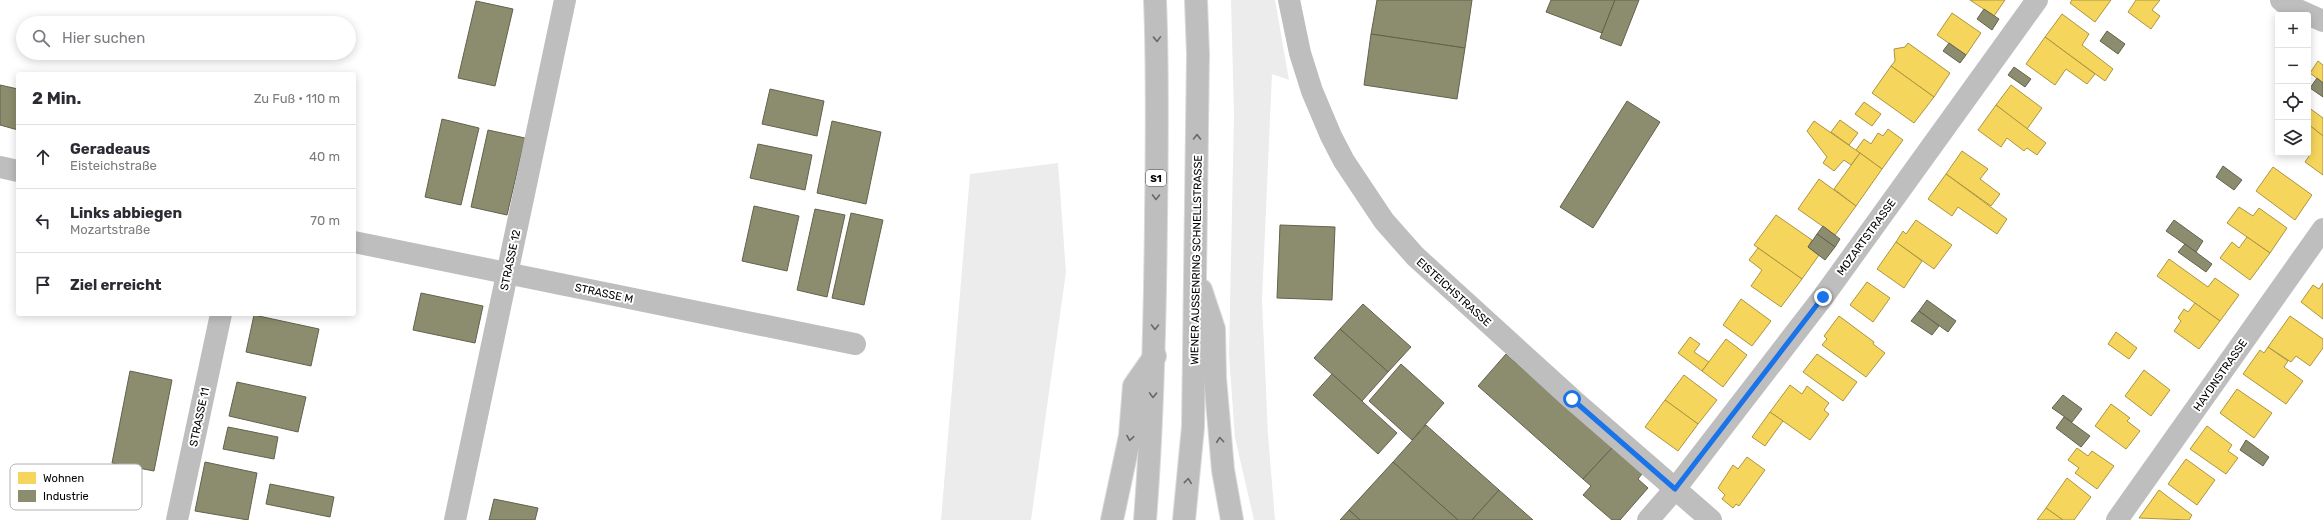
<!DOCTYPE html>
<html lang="de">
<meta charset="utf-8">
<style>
:root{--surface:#fff;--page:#f2f2f3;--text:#2b2b33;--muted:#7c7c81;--line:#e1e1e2}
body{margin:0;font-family:Rubik,sans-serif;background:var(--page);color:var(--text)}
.controls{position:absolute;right:12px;top:12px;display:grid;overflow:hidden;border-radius:4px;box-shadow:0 2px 10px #0003}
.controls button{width:36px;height:36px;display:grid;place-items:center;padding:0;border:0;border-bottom:1px solid var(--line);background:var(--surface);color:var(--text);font:20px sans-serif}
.stop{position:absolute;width:12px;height:12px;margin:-9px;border:3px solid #1a73e8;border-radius:50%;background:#fff}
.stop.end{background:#1a73e8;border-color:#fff;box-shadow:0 1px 4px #0008}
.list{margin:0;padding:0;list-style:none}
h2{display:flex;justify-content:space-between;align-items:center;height:52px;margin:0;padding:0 16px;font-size:17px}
h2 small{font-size:13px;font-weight:400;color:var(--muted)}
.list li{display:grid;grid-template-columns:26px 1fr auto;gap:12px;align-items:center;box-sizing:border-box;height:64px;padding:0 16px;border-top:1px solid var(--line)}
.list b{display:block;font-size:15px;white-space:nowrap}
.list p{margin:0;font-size:13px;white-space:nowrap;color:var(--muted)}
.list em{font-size:13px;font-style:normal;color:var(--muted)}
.icon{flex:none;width:22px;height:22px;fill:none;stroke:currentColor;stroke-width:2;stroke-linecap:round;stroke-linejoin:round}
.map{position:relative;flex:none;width:2323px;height:520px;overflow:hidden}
.search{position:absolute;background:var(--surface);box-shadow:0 2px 10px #0003;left:16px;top:16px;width:340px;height:44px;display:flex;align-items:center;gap:10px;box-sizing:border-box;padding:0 14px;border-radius:22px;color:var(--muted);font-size:15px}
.panel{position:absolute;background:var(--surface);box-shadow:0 2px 10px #0003;left:16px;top:72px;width:340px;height:244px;border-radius:4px}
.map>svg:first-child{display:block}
.green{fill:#ececec}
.homes{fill:#f6d55c;stroke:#ac9540}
.industry{fill:#8c8c6e;stroke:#62624d}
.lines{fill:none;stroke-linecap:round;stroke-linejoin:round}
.highway-casing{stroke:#dbdbdb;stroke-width:24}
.minor{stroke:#bebebe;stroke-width:22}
.highway{stroke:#bebebe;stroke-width:22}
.oneway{stroke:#686868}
.route{stroke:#1a73e8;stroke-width:5}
.labels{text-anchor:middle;stroke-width:4;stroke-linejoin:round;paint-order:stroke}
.shield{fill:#fff;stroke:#4c4c4c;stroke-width:1}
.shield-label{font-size:10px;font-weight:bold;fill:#000}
.street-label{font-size:11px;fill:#000;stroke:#fff}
.key{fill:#fff;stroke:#b2b2b2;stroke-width:1}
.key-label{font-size:11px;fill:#000}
</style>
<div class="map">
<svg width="2323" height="520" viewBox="0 0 2323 520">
<rect width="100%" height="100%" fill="#fff"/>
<!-- green -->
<g class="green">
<path d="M1231,0H1275L1289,80L1272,74L1262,300L1268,435L1275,520H1254L1235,438L1229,355L1234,115Z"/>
<path d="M1058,163L1066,272L1031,520H941L970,174Z"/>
</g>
<!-- homes -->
<g class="homes">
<path d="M1970,0H2005L1994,16Z"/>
<path d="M2072,0H2111L2095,22L2070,3Z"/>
<path d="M2136,0H2160L2152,10L2160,16L2151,29L2128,12Z"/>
<path d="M1952,13L1981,33L1966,55L1937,35Z"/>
<path d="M2062,14L2089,34L2082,45L2113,69L2105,81L2045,37Z"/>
<path d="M2045,37L2095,74L2087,84L2066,69L2055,85L2026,64Z"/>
<path d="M1908,43L1950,73L1934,97L1891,66L1895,61L1894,49L1905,47Z"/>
<path d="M2318,61L2323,65V83L2310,73Z"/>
<path d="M1891,66L1934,97L1914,123L1872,93Z"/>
<path d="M2011,85L2042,108L2027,129L1996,105Z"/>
<path d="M1864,102L1881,114L1872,126L1855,114Z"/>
<path d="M1996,105L2046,143L2037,155L2027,148L2024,151L2007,138L2001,147L1978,130Z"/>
<path d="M2308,107L2323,118V136L2308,124Z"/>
<path d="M1840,120L1858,133L1849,145L1831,132Z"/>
<path d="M1814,121L1860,153L1851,165L1844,160L1834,171L1823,163L1827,157L1807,131Z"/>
<path d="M2308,124L2323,136V175L2305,162L2309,156L2305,153H2308Z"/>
<path d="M1888,129L1903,140L1882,169L1856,150L1864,139L1871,144L1878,133L1883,136Z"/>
<path d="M1962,151L1988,169L1980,179L2000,194L1991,206L1946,174Z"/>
<path d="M1860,153L1882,169L1856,206L1834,189Z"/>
<path d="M2273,167L2312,195L2295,220L2256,191Z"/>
<path d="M1946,174L2007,219L1997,234L1958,207L1952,216L1928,199Z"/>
<path d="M1819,179L1856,206L1835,235L1798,209Z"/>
<path d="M2239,207L2253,216L2259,208L2287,228L2270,253L2227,223Z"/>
<path d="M1776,215L1812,240L1808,247L1819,255L1802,279L1754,245Z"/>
<path d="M1916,220L1952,245L1934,269L1896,242L1903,231L1906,234Z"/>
<path d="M2247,237L2270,253L2250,280L2220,258L2232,242L2239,248Z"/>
<path d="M1896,242L1922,261L1904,288L1877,269Z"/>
<path d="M1758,248L1802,279L1781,307L1751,286L1762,270L1749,260Z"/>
<path d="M2169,259L2208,287L2215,278L2239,295L2220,321L2157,276Z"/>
<path d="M1867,282L1890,298L1873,322L1850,305Z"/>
<path d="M2323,283V319L2301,302L2313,285L2319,289Z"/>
<path d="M1741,299L1771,321L1752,346L1723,325Z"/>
<path d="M2195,303L2220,321L2199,349L2174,331L2181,321L2178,318L2184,309L2188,312Z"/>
<path d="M1839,316L1874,342L1873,344L1885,353L1866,377L1822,345L1827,339L1824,336Z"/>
<path d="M2290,316L2323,339V348L2310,366L2296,356L2291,362L2268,347Z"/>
<path d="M2116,332L2137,348L2129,359L2108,344Z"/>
<path d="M1690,337L1700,344L1694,352L1709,362L1702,371L1678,353Z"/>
<path d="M1726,339L1747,355L1723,387L1702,371Z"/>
<path d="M2268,347L2288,361L2284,367L2303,381L2286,404L2243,374L2260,350L2264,353Z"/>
<path d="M1817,354L1857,382L1843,401L1803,372Z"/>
<path d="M2144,370L2170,390L2151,416L2125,396Z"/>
<path d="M1684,375L1717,400L1698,424L1665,400Z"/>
<path d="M1790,385L1802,394L1807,386L1829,403L1824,410L1829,414L1810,440L1770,412Z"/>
<path d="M2237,389L2272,413L2254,438L2220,413Z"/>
<path d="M1665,400L1698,424L1678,451L1645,427Z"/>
<path d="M2111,404L2130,418L2127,421L2140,431L2126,449L2095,426Z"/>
<path d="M1770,412L1783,421L1765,446L1752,437Z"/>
<path d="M2207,426L2232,445L2228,451L2238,458L2226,474L2190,449Z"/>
<path d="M2077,448L2088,456L2092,451L2114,466L2097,489L2075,473L2079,468L2068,460Z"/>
<path d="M1747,457L1765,470L1739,506L1736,504L1733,508L1722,499L1725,495L1718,488L1733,465L1738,469Z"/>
<path d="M2186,459L2215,480L2197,505L2168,484Z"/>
<path d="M2067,478L2091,497L2074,520H2063L2046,508Z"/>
<path d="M2159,490L2192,515L2189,520L2139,518Z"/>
<path d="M2046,508L2063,520H2037Z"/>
</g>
<!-- industry -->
<g class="industry">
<path d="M1377,0H1472L1465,48L1371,34Z"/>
<path d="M1551,0H1615L1602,33L1546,12Z"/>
<path d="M1615,0H1639L1621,46L1600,38Z"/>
<path d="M476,1L513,9L495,86L458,78Z"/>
<path d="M1984,9L1999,19L1992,30L1977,19Z"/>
<path d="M2107,31L2125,44L2118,54L2100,41Z"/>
<path d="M1371,34L1465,48L1457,99L1364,85Z"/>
<path d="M1949,43L1966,55L1960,63L1943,51Z"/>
<path d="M2014,67L2031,79L2025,87L2008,75Z"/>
<path d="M2317,78L2323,83V97L2310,88Z"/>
<path d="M0,85L18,89V130L0,125Z"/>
<path d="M770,89L824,101L817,136L762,124Z"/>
<path d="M1627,101L1660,122L1593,228L1560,207Z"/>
<path d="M442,119L479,128L461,205L425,197Z"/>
<path d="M832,121L881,132L866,204L817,193Z"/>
<path d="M488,130L525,138L507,215L471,207Z"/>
<path d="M758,144L812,155L805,190L750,178Z"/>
<path d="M2223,166L2242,180L2234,190L2216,177Z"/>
<path d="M754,206L799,216L787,271L742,261Z"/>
<path d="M815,209L845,215L827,297L797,290Z"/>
<path d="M851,213L883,220L864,305L832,298Z"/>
<path d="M2174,220L2203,241L2196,252L2166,231Z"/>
<path d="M1280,225L1335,227L1332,300L1277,298Z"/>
<path d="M1823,226L1840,239L1835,247L1817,234Z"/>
<path d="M1817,234L1835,247L1825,260L1808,247Z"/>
<path d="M2185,244L2212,264L2206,272L2178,252Z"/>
<path d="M421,293L483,306L475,343L413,330Z"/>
<path d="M1927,300L1956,321L1948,332L1919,311Z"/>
<path d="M1363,304L1411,347L1388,372L1340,329Z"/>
<path d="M1919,311L1939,326L1932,335L1911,321Z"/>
<path d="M254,315L319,329L311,366L246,352Z"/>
<path d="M1340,329L1388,372L1362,401L1314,358Z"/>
<path d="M1506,354L1612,448L1583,479L1478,386Z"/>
<path d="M1401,364L1444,403L1412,440L1369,401Z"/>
<path d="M130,371L172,380L154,471L112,463Z"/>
<path d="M1332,374L1397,433L1378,454L1313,395Z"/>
<path d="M237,382L306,397L298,432L229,416Z"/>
<path d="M2063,395L2082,409L2072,422L2052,408Z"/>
<path d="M2064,417L2090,436L2081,447L2056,428Z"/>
<path d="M1426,425L1499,490L1472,520H1458L1393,462Z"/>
<path d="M228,427L278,437L274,459L223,449Z"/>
<path d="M2246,440L2269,457L2263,466L2240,450Z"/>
<path d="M1612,448L1642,474L1638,479L1648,488L1620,520H1612L1583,495L1591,486L1583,479Z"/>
<path d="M205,462L257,473L248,520L195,511Z"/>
<path d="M1393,462L1458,520H1360L1349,510Z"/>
<path d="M270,484L334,497L330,517L266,504Z"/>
<path d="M1499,490L1533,520H1472Z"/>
<path d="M494,499L538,508L535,520H489Z"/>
<path d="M1349,510L1360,520H1340Z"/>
</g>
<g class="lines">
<!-- highway casing -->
<g class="highway-casing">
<g id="highway">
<path d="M1201,290L1214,329L1215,378L1223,470L1232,520"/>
<path d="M1112,520L1130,436L1134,386L1155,356"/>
<path d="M1145,520C1153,419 1155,319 1156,218C1157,145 1158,73 1155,0"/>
<path d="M1184,520L1193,427L1198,54L1196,0"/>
</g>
</g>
<!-- minor -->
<g class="minor">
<path d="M1289,0L1300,53L1312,91L1331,136L1344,161L1384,221L1415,256L1572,399L1711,520"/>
<path d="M2281,0L2287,5L2323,21"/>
<path d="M0,167L18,171"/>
<path d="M354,242L855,344"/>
<path d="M177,520L221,314"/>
<path d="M455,520L565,0"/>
<path d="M1648,520L1675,489L1823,297L2037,0"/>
<path d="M2117,520L2323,229"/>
</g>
<!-- highway -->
<use href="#highway" class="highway"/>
</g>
<!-- one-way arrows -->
<defs><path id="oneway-chevron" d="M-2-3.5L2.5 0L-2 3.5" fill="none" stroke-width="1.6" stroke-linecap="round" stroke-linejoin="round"/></defs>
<g class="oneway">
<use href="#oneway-chevron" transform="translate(1157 39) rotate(88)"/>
<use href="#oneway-chevron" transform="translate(1197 137) rotate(-89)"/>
<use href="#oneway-chevron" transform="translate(1156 197) rotate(91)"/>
<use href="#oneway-chevron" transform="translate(1155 327) rotate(91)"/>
<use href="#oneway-chevron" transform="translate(1153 395) rotate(92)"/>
<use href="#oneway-chevron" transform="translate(1130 438) rotate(99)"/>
<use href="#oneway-chevron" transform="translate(1220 440) rotate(-95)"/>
<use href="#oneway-chevron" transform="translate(1188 481) rotate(-84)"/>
</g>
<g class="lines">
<!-- route -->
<path class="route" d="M1572,399L1675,489L1823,297"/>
</g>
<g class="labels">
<!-- shield labels -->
<rect class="shield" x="1146" y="170" width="20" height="16" rx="3"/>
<g class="shield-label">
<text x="1156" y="182">S1</text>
</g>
<!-- street labels -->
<g class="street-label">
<text transform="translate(1866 237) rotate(-54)" y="4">MOZARTSTRASSE</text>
<text transform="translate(510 260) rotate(-78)" y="4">STRASSE 12</text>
<text transform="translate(1196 260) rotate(-89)" y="4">WIENER AUSSENRING SCHNELLSTRASSE</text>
<text transform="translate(1454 292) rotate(42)" y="4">EISTEICHSTRASSE</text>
<text transform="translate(604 293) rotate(12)" y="4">STRASSE M</text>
<text transform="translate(2220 375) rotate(-55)" y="4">HAYDNSTRASSE</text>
<text transform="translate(199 417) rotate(-78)" y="4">STRASSE 11</text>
</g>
</g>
<!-- legend -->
<rect x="10" y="464" width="132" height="46" rx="6" class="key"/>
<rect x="18" y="472" width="18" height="12" fill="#f6d55c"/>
<rect x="18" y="490" width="18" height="12" fill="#8c8c6e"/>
<g class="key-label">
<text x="43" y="482">Wohnen</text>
<text x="43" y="500">Industrie</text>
</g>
</svg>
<div class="controls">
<button>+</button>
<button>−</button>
<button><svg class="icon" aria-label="locate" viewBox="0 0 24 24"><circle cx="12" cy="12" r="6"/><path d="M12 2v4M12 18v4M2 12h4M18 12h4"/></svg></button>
<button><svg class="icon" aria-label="layers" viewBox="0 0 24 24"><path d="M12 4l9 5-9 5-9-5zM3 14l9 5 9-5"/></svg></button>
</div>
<div class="stop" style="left:1572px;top:399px"></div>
<div class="stop end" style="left:1823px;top:297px"></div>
<div class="search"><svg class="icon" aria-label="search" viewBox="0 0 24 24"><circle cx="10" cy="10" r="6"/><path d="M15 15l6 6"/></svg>Hier suchen</div>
<section class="panel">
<h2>2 Min.<small>Zu Fuß · 110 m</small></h2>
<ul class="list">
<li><svg class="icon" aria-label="ahead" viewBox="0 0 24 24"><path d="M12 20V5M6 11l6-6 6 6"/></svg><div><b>Geradeaus</b><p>Eisteichstraße</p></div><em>40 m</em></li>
<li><svg class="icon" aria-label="left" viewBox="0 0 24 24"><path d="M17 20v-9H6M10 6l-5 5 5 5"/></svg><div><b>Links abbiegen</b><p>Mozartstraße</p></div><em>70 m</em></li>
<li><svg class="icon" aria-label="arrive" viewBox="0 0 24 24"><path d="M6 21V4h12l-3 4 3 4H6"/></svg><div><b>Ziel erreicht</b></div></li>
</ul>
</section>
</div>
